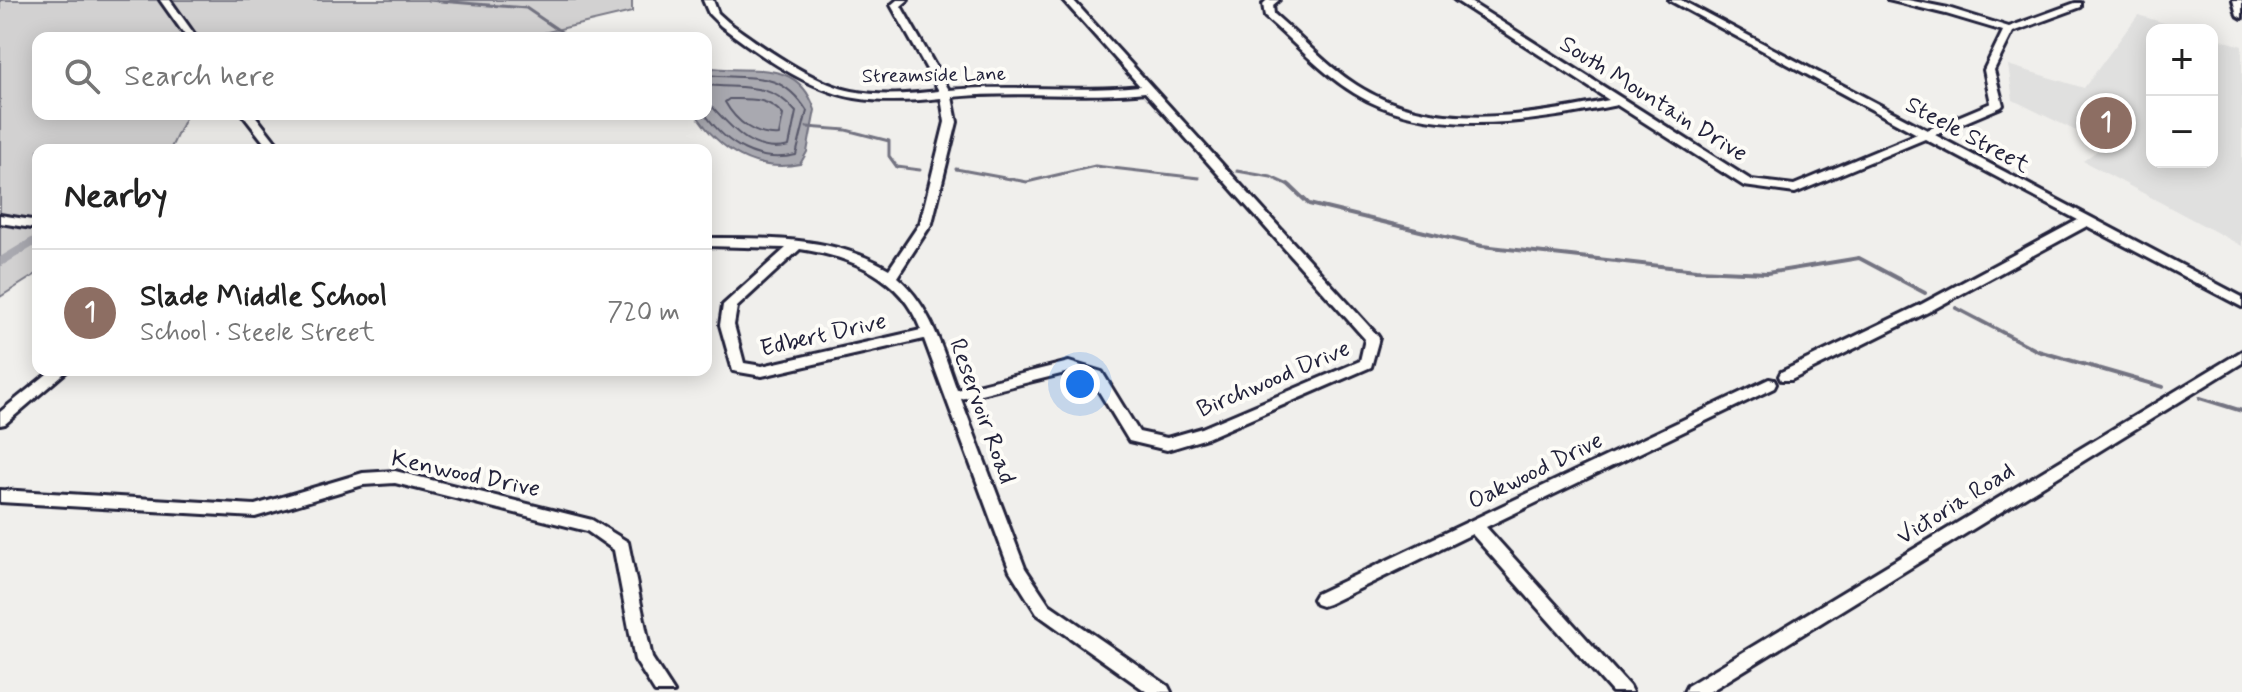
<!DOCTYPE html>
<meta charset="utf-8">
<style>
:root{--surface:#fff;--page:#f6f6f6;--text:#222;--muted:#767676;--line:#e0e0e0;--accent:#111827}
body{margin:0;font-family:Mynerve,sans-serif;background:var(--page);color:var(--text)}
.controls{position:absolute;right:24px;top:24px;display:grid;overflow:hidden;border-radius:16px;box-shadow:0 4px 20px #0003}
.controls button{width:72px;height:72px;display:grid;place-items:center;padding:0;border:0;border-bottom:2px solid var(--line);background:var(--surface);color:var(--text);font:40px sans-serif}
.you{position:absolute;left:1080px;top:384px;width:28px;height:28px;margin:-20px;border:6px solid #fff;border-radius:50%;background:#1a73e8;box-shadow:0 0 0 12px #1a73e833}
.badge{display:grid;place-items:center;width:52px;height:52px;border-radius:50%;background:var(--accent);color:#fff;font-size:26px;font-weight:700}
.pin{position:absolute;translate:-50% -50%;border:4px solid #fff;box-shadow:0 2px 8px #0006}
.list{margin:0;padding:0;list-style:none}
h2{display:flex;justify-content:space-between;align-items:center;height:104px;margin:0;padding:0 32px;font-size:34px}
h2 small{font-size:26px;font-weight:400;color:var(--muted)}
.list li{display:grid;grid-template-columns:52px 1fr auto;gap:24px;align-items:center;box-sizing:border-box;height:128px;padding:0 32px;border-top:2px solid var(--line)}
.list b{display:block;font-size:30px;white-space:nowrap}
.list p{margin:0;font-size:26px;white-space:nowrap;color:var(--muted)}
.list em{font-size:26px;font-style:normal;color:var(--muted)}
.icon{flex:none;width:44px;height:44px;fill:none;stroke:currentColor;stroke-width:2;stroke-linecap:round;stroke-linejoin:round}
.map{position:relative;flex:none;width:2242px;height:692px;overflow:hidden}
.search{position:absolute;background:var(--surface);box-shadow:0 4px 20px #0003;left:32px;top:32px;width:680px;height:88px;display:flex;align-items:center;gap:20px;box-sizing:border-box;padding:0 28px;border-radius:16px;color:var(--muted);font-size:30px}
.panel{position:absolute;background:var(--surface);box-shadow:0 4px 20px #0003;left:32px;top:144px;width:680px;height:232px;border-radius:16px}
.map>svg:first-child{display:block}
.built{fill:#e0e0df}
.green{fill:#d2d1d1;stroke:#7a7a86;stroke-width:2}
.water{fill:#a9a9b0;stroke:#737381;stroke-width:2}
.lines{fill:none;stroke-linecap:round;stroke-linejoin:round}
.shore{stroke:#58586a;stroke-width:2}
.stream-far1{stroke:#737381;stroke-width:3}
.stream{stroke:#737381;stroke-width:4}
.canal{fill:#a9a9b0;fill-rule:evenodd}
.street-casing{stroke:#22223b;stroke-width:6}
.street{fill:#fdfcf7;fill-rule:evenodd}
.labels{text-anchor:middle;stroke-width:8;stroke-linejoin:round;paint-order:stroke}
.far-street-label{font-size:20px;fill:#22223b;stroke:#fdfcf7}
.street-label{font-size:24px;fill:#22223b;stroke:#fdfcf7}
</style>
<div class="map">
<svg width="2242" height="692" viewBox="0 0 2242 692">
<rect width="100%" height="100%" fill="#f0efec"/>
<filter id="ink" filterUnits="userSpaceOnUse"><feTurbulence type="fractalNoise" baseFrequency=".0125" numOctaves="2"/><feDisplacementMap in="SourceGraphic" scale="16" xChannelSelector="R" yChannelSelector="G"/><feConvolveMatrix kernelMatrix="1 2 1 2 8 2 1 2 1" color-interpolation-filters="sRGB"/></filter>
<g filter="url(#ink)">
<!-- built -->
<path class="built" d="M2138,15L2187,30H2152V162H2212V37L2242,46V246L2083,161L2105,145L2013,100L2008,65L2084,88Z"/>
<!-- green -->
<path class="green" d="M0,0H632V12L522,38H38V114H187L170,150H38V273L0,297Z"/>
<!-- water -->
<path class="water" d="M706,67C748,75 797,55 815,110L807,152L800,164C756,173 719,150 696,114H706Z"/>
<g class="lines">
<!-- shore -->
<g class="shore">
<path d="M706,85C742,89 771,81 796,112L789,146C751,156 730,125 706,100"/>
<path d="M729,99C750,99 768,97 783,115L779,135C756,137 736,122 725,102Z"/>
<path d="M705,114C727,145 758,164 796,155L807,111C780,68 750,80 706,75"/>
</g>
<!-- stream-far1 -->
<g class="stream-far1">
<path d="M428,0L526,8L570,38"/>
<path d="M807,127L846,130L889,141V156L897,167L920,170"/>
<path d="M956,169L1027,182L1095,166L1199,178"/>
<path d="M1237,171L1271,177L1291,186"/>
</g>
<!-- stream -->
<g class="stream">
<path d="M1288,184L1309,204L1482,246L1696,270L1767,273L1859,258L1925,293"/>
<path d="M1956,308L2038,351L2163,387"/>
<path d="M2200,398L2242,411"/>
</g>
<!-- canal -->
<path class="canal" d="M38,234V244L0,267V257Z"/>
<!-- street casing -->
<g class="street-casing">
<g id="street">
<path d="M160,0H170L197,38H187Z"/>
<path d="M703,0H713L718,13L728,22C760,45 814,84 852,91C881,97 911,94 939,91L891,5L897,0H908L901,6L949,90C1013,84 1076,93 1140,86L1063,0H1073L1377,335L1379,338L1371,367L1207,438L1167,450L1129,441L1092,380L1069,372L961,399L1025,568L1049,604L1168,686L1171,692H1147L1037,614L1010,571L924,339L762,376L733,371L720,325L723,305L786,248L706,246V238C769,238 833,236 889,269L920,223L945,122L941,98C913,101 884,103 855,98C810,91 757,53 721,26L709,14ZM1145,92L1365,339L1360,361L1202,428L1167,438L1139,432L1102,372L1069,362L957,390C942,349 931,306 897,277L932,223L957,122L952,97C1016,90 1081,99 1145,92ZM800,249C853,257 901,277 921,330L762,366L744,363L734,325L737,307Z"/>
<path d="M1267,0H1279L1273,5L1274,14C1303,39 1330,70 1363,89C1435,132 1532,116 1609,100L1455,0H1467L1751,180L1794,185L1917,134L1669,0H1681L1927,130L1991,103L1984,70L2003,31L1946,14L1888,0H1908L1948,8L2009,27L2075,3H2081V7L2013,32L1994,70L2003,105L2001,107L1935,135L2242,297V307L2087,226L1932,310L1791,380H1781L1779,376L1781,372L1922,304L2078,220L1925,139L1795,193L1744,186L1617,105C1534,122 1430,140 1354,93C1321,73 1294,42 1265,17L1263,4Z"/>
<path d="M2233,0H2242V18L2237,15Z"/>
<path d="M242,114H254L282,150H270Z"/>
<path d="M0,215L38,221V229L0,223Z"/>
<path d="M2242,351V363L1709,692H1684L1687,686Z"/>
<path d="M52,370H68L5,424L0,425V412Z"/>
<path d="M1769,379L1774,380L1776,384L1774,388L1486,527L1629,686L1632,692H1612L1472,534L1328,604L1322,606L1316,604L1313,599L1316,594Z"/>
<path d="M395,471L592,520L628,542L652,658L674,692H655L635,660L614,550L587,531L395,483L363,485L255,517L0,502V490L255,505L363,473Z"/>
</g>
</g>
<!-- street -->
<use href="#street" class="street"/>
</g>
</g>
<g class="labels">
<!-- far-street labels -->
<g class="far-street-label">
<text transform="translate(934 74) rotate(-1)" y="7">Streamside Lane</text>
</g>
<!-- street labels -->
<g class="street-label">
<text transform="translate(1654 98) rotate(32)" y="8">South Mountain Drive</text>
<text transform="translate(1968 134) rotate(28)" y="8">Steele Street</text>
<text transform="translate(823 334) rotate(-13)" y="8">Edbert Drive</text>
<text transform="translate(1273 378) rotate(-23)" y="8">Birchwood Drive</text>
<text transform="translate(983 411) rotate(70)" y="8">Reservoir Road</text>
<text transform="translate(1535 470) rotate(-26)" y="8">Oakwood Drive</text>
<text transform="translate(466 473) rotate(12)" y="8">Kenwood Drive</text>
<text transform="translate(1955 503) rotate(-32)" y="8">Victoria Road</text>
</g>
</g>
</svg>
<div class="controls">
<button>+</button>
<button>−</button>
</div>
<div class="you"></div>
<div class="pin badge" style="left:2106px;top:123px;background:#8d6e63">1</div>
<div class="search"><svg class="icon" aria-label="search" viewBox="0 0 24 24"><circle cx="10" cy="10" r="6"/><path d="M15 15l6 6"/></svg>Search here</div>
<section class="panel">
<h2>Nearby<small></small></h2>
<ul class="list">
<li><span class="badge" style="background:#8d6e63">1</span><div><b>Slade Middle School</b><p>School · Steele Street</p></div><em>720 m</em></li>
</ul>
</section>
</div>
